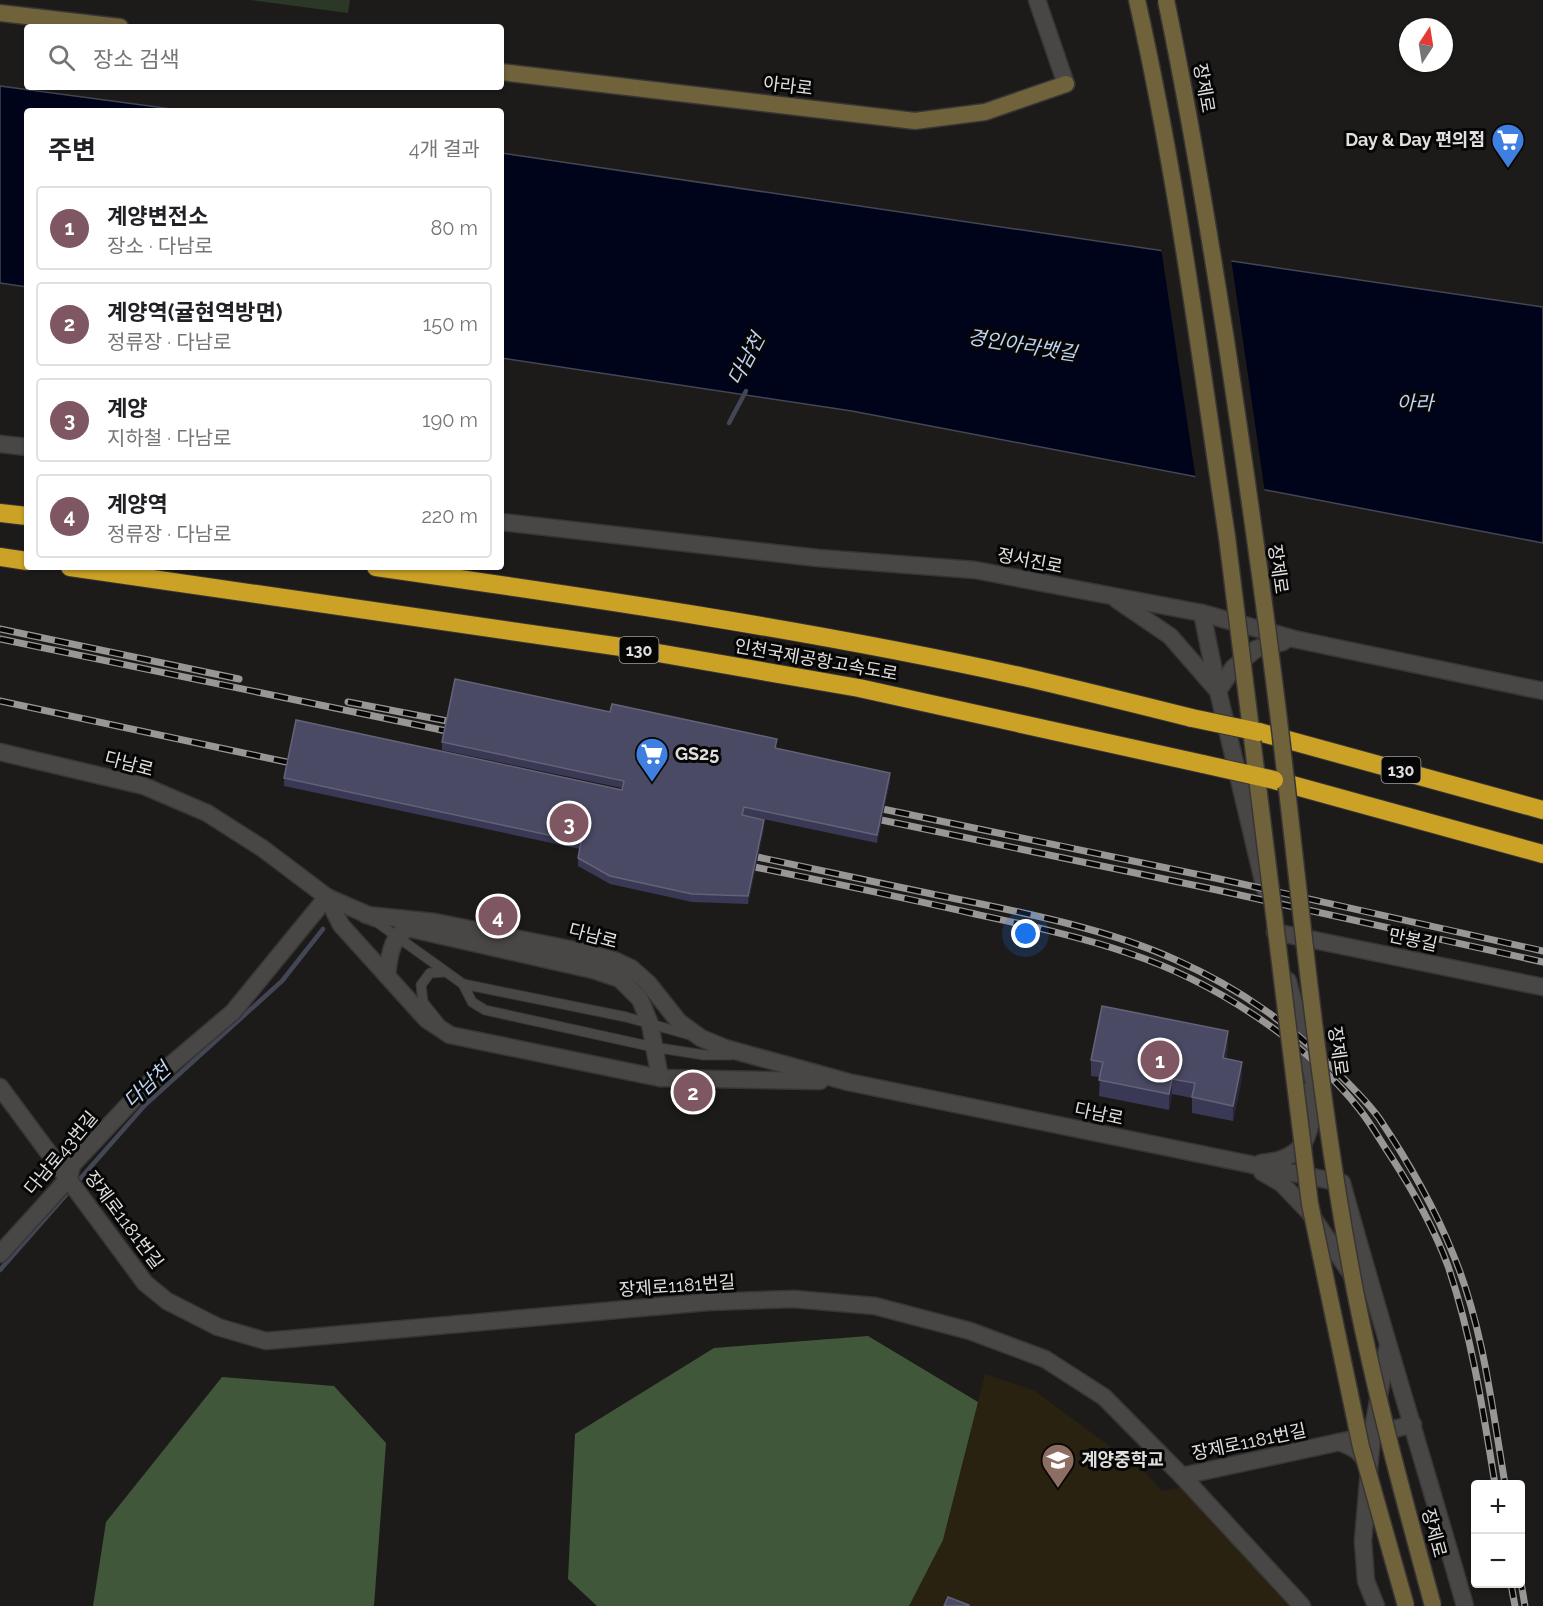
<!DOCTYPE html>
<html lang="ko">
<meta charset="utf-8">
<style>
:root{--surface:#fff;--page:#f2f2f2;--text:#202124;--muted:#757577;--line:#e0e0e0;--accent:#7e5763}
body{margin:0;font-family:Raleway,"Noto Sans KR",sans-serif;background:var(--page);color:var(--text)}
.controls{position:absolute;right:18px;bottom:18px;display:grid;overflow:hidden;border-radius:6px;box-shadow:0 2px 4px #0004}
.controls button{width:54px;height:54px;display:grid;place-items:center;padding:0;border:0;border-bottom:2px solid var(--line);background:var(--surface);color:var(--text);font:30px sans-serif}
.compass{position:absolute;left:1399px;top:18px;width:54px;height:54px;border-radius:50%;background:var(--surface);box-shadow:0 2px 4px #0004;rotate:12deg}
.you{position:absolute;left:1026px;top:934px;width:21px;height:21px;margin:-15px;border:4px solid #fff;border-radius:50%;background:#1a73e8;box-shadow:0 0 0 9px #1a73e833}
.badge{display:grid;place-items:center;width:39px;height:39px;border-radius:50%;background:var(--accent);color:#fff;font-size:20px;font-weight:700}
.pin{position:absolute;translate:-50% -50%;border:3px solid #fff;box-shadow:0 2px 6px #0006}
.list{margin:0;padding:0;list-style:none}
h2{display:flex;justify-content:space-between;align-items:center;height:78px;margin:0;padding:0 24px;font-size:26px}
h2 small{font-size:20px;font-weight:400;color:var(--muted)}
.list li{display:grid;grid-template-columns:39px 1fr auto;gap:18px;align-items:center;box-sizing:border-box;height:84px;margin:0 12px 12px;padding:0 12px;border:2px solid var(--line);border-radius:6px}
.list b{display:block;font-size:22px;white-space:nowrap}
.list p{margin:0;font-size:20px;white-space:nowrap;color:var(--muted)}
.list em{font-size:20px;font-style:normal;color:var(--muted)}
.icon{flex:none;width:33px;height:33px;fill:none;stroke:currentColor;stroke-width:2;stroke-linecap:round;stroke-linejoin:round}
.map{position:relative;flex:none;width:1543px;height:1606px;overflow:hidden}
.search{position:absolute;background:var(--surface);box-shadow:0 2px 4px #0004;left:24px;top:24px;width:480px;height:66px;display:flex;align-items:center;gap:15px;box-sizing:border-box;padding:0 21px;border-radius:6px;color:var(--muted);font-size:22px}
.panel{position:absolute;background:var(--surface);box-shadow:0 2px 4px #0004;left:24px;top:108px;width:480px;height:462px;border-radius:6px}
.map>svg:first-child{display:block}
.education{fill:#292211}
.green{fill:#2b3827}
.forest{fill:#415739}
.water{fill:#00041a;stroke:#434654;stroke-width:1.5}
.pier{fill:#1d1b19}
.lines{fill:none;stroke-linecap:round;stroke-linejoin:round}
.stream{stroke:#434654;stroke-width:4.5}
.service-casing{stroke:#383635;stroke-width:11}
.minor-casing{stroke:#383635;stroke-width:19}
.tertiary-casing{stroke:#383635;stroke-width:19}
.secondary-casing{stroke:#383635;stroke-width:19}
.motorway-casing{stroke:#383635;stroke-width:20}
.service{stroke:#494745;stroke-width:9}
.minor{stroke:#494745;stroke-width:16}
.tertiary{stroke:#494745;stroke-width:16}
.secondary{stroke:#70623b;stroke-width:16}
.motorway{stroke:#cba225;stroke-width:18}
.rail-casing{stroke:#989795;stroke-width:7}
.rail{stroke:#070606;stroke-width:4.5;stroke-dasharray:14;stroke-linecap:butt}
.secondary-bridge-casing{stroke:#383635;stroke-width:19;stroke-linecap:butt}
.motorway-bridge-casing{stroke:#383635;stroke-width:20;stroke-linecap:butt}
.secondary-bridge{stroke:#70623b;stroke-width:16}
.motorway-bridge{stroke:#cba225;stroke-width:18}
.wall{fill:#3a3955}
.shaded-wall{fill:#272537}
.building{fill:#4b4a64;stroke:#636277;stroke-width:1.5}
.labels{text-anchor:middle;stroke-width:6;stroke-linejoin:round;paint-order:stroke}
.shield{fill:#070606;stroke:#9f9e9c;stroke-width:1.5}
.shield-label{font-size:16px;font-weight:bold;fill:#e0dfdd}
.street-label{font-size:18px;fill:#e0dfdd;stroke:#070606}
.poi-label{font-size:18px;font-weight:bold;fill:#e0dfdd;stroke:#070606;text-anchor:start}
.water-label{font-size:20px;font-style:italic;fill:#bed4f5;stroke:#070606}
</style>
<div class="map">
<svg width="1543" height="1606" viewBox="0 0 1543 1606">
<rect width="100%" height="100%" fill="#1d1b19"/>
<!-- education -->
<path class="education" d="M985,1374L1035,1391L1146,1473L1162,1491L1184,1487L1295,1606H909L943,1540Z"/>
<!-- green -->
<path class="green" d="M251,0H350L348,13Z"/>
<!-- forest -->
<g class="forest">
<path d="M868,1336L978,1402L943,1540L909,1606H597L568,1579L575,1434L714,1348Z"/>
<path d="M222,1377L334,1386L386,1443L374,1606H93L106,1522Z"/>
</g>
<!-- water -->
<g class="water">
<path d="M0,86L187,111H27V287L0,283Z"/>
<path d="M501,153L1543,307V543L852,411L501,358Z"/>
</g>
<!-- pier -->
<path class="pier" d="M1161,248L1231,258L1265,493L1196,480Z"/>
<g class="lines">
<!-- stream -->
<g class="stream">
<path d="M729,423L746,391"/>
<path d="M0,1270L145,1105L282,981L323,929"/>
</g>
<!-- service casing -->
<g class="service-casing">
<g id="service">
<path d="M371,918L463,984L626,1017L690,1035"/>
<path d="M463,984L472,1002L485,1010L653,1047L704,1055H731"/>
<path d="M439,1022L423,1002L421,985L430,973L445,972"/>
</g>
</g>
<!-- minor casing -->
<g class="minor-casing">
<g id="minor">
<path d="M1275,932L1543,987"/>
<path d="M0,1087L145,1283L167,1301L218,1327L266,1341L708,1302L794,1299L875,1306L970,1331L1045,1359L1104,1397L1182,1476L1372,1435L1413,1424"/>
<path d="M0,1254L69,1178L72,1165L146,1086L233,1012L327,897"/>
<path d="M1182,1476L1302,1606"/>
</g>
</g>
<!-- tertiary casing -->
<g class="tertiary-casing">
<g id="tertiary">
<path d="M1037,0L1066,84"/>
<path d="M0,444L27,447"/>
<path d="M501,522L818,558L975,570L1202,613L1294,639L1543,691"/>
<path d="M1117,600L1170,636L1218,691L1233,668L1256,649L1283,642"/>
<path d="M1202,613L1218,691L1265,889"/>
<path d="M0,752L144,786L207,813L262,848L327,897L375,918"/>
<path d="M327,897L341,925L426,1019L450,1035L660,1078L820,1081"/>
<path d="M366,915L435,922L584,952L616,961L631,968L648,983L679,1022L701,1038L725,1048L848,1082L1342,1183"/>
<path d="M403,927L593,970L620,979L640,999L650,1024L660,1078"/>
<path d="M387,976C389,956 391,932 415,926"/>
<path d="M1288,981L1319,1101"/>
<path d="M1261,1163C1311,1159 1312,1130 1312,1088"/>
<path d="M1262,1172L1281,1183L1309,1212L1354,1278"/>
<path d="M1342,1183C1381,1325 1425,1465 1465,1606"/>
<path d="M1339,1442C1351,1447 1361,1450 1366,1463"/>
<path d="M1376,1606L1366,1581L1363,1541L1372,1435L1387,1350"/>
</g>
</g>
<!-- secondary casing -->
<g class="secondary-casing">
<g id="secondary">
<path d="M1137,0C1177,177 1200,357 1227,537"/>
<path d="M0,13L120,27"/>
<path d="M501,72L915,121L985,112L1066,84"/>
</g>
</g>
<!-- motorway casing -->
<g class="motorway-casing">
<g id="motorway">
<path d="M0,513L27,516"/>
<path d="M0,557L27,561"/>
<path d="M70,567L635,649L859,688L1203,764"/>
<path d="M376,567C593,598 811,630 1024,677C1080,690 1136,704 1192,718"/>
<path d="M1259,732L1543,810"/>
<path d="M1274,780L1543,854"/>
</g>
</g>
<!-- service -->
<use href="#service" class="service"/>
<!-- minor -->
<use href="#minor" class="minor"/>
<!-- tertiary -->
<use href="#tertiary" class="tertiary"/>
<!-- secondary -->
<use href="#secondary" class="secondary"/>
<!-- motorway -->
<use href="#motorway" class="motorway"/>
<!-- rail casing -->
<g class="rail-casing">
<g id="rail">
<path d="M0,629L239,679"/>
<path d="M0,639L461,734"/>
<path d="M0,701L305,766"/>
<path d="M348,702L463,724"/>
<path d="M868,806L1215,878L1543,951"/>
<path d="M867,817L1217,890L1543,962"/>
<path d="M743,854C806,867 869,881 932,894C1010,910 1104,927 1176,960C1241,989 1293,1026 1342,1077C1355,1090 1368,1103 1379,1118C1406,1158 1435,1209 1453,1254C1483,1326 1492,1407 1505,1484"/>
<path d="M740,864C818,880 897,896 975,914C1026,925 1078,936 1128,953C1211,980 1305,1040 1360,1110C1371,1124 1380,1140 1390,1155C1412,1189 1434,1228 1448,1266C1472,1337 1483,1411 1495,1484"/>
<path d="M1520,1576L1525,1606"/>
<path d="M1511,1584L1515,1606"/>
</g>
</g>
<!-- rail -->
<use href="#rail" class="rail"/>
<!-- secondary-bridge casing -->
<g class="secondary-bridge-casing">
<g id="secondary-bridge">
<path d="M1166,0C1190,115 1209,231 1227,347C1245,466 1262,584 1277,704C1301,901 1318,1101 1356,1296C1377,1401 1405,1503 1433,1606"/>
<path d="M1227,537L1310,1204L1361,1447L1406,1606"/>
</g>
</g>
<!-- motorway-bridge casing -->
<g class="motorway-bridge-casing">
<g id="motorway-bridge">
<path d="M1192,718L1259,732"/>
<path d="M1203,764L1274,780"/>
</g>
</g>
<!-- secondary-bridge -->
<use href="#secondary-bridge" class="secondary-bridge"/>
<!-- motorway-bridge -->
<use href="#motorway-bridge" class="motorway-bridge"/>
</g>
<!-- wall -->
<g class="wall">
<path d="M442,742L777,749L890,781L877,843L744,815L743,816L764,828L748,904L692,902L610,884L578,866V858L580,849L284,786V778L622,790V788L442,750Z"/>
<path d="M1228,1047L1226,1059L1242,1078L1233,1121L1192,1113V1098L1172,1094L1169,1110L1099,1096L1100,1077L1091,1076V1060Z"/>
</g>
<!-- shaded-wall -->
<g class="shaded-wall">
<path d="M890,773V781L877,843V835Z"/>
<path d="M764,820V828L748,904V896Z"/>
<path d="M1228,1031V1047L1223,1074V1058Z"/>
<path d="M1242,1062V1078L1233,1121V1106Z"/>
<path d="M1172,1079V1094L1169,1110V1094Z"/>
</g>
<!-- building -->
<g class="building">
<path d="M455,679L610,712L612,704L777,739L775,748L890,773L877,835L744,807L742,815L764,820L748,896L692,894L610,876L578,858L581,842L284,778L296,720L622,790L624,781L442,742Z"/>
<path d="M1102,1006L1228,1031L1223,1058L1242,1062L1233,1106L1192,1097L1195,1083L1172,1079L1169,1094L1099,1080L1103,1062L1091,1060Z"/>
<path d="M948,1597L969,1605V1606H944Z"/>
</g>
<!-- icons -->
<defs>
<g id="supermarket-pin" transform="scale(1.725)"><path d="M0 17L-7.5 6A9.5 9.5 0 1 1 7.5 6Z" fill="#3f7fe0" stroke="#070606"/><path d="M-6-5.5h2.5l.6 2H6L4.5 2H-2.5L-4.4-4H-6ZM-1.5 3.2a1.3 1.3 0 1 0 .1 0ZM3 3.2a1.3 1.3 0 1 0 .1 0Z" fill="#fff"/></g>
<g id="school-pin" transform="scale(1.725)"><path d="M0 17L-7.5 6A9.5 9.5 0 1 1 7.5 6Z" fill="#8d6e63" stroke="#070606"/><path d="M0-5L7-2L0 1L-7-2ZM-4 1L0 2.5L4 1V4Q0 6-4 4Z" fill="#fff"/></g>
</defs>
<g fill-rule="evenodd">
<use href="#supermarket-pin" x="1508" y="140"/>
<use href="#supermarket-pin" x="652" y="754"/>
<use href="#school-pin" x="1058" y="1460"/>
</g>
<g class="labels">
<!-- shield labels -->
<g class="shield">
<rect x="619.5" y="637" width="39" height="26" rx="4.5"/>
<rect x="1381.5" y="757" width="39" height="26" rx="4.5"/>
</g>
<g class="shield-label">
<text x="639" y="656">130</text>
<text x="1401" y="776">130</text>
</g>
<!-- street labels -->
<g class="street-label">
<text transform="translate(788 86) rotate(7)" y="6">아라로</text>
<text transform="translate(1204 88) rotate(80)" y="6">장제로</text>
<text transform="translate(1030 561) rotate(11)" y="6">정서진로</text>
<text transform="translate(1278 569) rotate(82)" y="6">장제로</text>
<text transform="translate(816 660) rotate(10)" y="6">인천국제공항고속도로</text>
<text transform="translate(129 764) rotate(15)" y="6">다남로</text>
<text transform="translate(593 936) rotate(15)" y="6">다남로</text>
<text transform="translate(1413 940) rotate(12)" y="6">만봉길</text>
<text transform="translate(1338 1051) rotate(82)" y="6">장제로</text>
<text transform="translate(1099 1114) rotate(12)" y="6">다남로</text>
<text transform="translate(61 1153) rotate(-50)" y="6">다남로43번길</text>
<text transform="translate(124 1220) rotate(53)" y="6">장제로1181번길</text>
<text transform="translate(677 1286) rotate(-4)" y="6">장제로1181번길</text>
<text transform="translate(1249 1442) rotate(-12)" y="6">장제로1181번길</text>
<text transform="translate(1434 1533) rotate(75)" y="6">장제로</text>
</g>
<!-- poi labels -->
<g class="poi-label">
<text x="1485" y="146" text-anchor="end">Day &amp; Day 편의점</text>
<text x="675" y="760">GS25</text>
<text x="1081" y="1466">계양중학교</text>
</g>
<!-- water labels -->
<g class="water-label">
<text transform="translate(1022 345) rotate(9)" y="7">경인아라뱃길</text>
<text transform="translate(746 359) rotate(-62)" y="7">다남천</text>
<text x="1415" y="410">아라</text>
<text transform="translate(147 1085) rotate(-44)" y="7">다남천</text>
</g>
</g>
</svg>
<div class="controls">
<button>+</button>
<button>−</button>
</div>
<svg class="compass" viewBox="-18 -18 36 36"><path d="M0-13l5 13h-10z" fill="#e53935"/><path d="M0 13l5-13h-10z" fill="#757577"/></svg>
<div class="you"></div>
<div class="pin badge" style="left:1160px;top:1060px">1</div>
<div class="pin badge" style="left:693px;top:1092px">2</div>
<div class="pin badge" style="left:569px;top:823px">3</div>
<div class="pin badge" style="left:498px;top:916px">4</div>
<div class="search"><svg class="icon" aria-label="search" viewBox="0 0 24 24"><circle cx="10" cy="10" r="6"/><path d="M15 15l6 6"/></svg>장소 검색</div>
<section class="panel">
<h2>주변<small>4개 결과</small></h2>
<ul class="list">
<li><span class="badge">1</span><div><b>계양변전소</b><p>장소 · 다남로</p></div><em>80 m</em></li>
<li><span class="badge">2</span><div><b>계양역(귤현역방면)</b><p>정류장 · 다남로</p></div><em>150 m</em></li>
<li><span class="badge">3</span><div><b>계양</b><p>지하철 · 다남로</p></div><em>190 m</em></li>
<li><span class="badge">4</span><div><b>계양역</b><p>정류장 · 다남로</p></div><em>220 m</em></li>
</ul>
</section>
</div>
